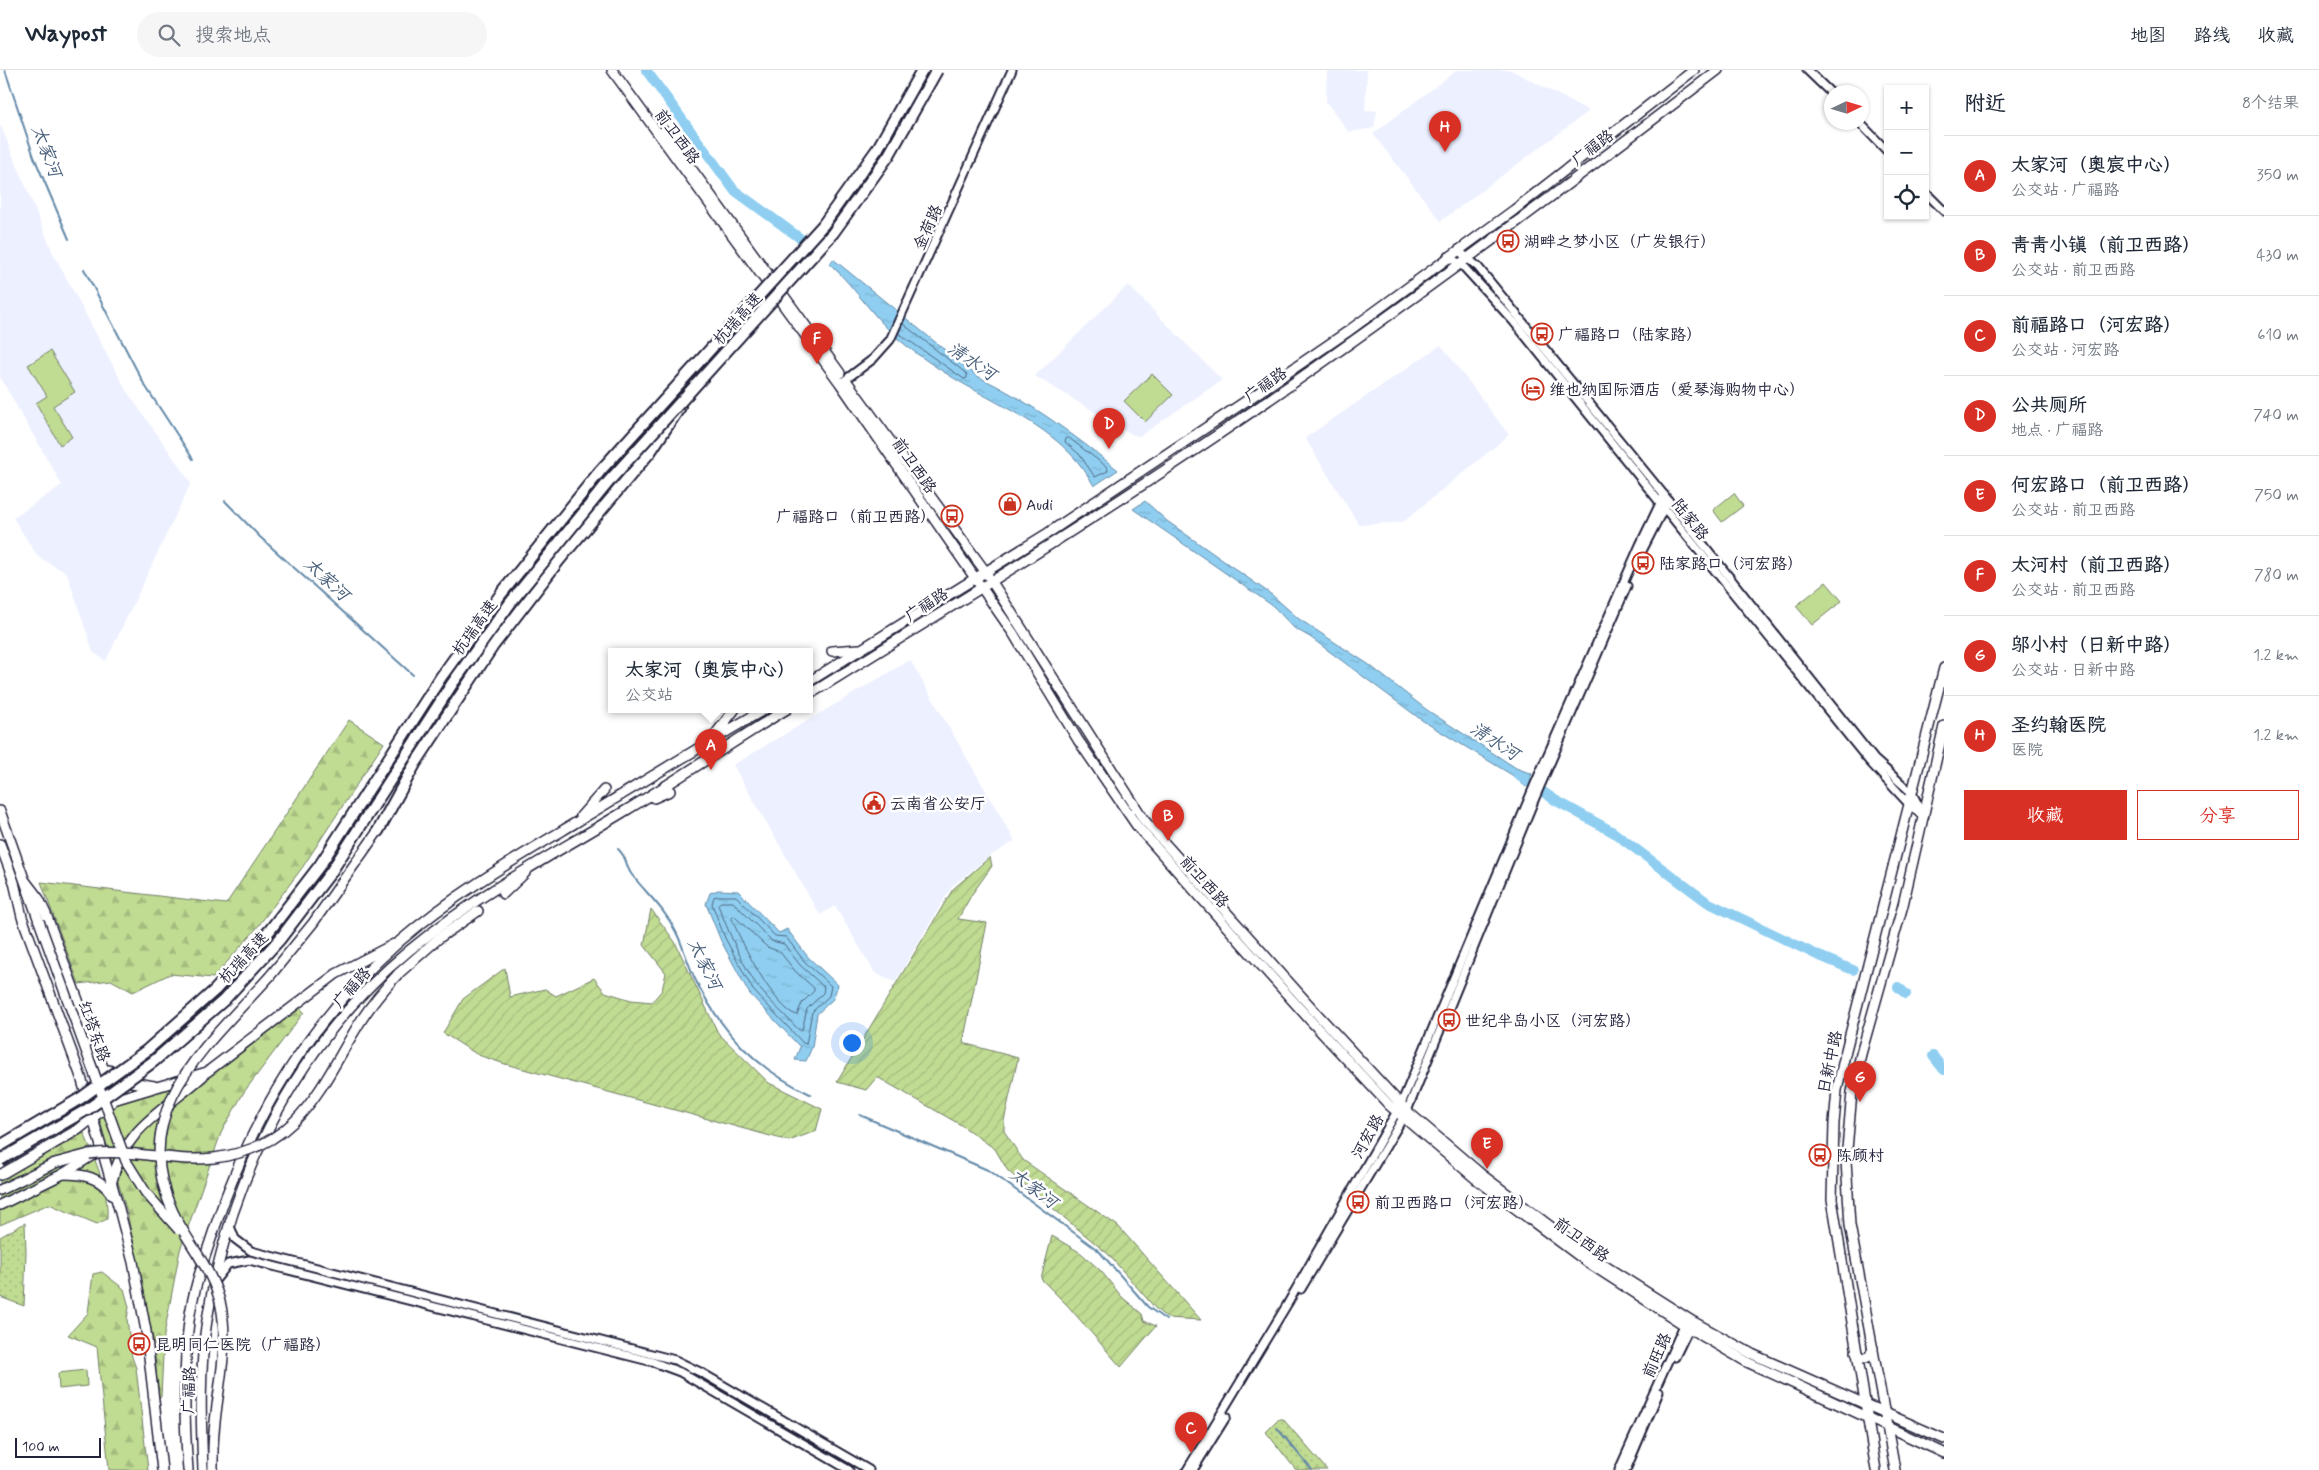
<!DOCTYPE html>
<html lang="zh">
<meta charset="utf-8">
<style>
:root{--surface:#fff;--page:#f6f6f7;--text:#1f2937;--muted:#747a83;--line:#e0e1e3;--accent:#d93025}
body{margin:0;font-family:Mynerve,"LXGW WenKai TC",sans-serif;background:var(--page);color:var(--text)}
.controls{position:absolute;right:15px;top:15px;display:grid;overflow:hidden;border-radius:0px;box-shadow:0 1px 4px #0004}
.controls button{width:45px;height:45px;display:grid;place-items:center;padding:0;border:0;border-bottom:1px solid var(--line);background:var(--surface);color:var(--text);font:25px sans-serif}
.compass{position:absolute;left:1824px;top:15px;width:45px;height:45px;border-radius:50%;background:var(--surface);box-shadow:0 1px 4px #0004;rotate:86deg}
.scale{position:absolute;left:15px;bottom:12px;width:86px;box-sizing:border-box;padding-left:5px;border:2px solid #22223b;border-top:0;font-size:14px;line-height:18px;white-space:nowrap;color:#22223b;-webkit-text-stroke:4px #fff;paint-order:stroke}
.you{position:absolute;left:851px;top:972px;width:18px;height:18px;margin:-12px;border:4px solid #fff;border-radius:50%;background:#1a73e8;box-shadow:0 0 0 8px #1a73e833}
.badge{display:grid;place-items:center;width:32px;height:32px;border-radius:50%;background:var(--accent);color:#fff;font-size:16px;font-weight:700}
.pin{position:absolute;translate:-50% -41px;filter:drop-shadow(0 1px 2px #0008)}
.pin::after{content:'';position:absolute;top:26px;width:18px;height:15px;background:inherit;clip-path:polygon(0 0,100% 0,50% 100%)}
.popup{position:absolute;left:608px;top:578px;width:205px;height:65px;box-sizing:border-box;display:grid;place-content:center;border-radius:0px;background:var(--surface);filter:drop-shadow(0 1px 4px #0005);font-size:16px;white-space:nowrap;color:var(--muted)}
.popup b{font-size:19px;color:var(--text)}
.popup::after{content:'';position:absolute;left:50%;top:100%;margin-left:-10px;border:10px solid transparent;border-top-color:var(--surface)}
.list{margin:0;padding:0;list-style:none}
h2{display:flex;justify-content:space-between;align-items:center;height:65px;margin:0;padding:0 20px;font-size:21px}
h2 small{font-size:16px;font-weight:400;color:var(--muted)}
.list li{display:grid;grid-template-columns:32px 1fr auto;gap:15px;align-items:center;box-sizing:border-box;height:80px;padding:0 20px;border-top:1px solid var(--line)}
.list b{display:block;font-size:19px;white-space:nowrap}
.list p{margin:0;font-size:16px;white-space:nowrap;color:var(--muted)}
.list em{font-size:16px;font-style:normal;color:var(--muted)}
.actions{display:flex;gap:10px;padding:15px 20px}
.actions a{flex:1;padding:11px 0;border:1px solid var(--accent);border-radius:0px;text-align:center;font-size:18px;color:var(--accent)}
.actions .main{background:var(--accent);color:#fff}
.icon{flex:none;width:28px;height:28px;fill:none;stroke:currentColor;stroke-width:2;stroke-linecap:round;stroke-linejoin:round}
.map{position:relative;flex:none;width:1944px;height:1400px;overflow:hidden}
header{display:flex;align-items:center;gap:30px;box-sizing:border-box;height:70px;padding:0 25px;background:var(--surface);border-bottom:1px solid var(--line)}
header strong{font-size:24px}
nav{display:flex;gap:28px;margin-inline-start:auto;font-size:18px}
.search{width:350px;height:45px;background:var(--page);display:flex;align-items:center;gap:12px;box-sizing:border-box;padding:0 18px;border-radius:28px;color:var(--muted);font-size:19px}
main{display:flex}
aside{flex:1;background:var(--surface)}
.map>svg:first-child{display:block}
.built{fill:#edf0ff}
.forest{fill:url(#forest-firs);stroke:#717e66}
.park{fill:url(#park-dots);stroke:#717e66}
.garden{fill:url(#garden-furrows);stroke:#717e66}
.pitch{fill:#c0db92;stroke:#717e66}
.water{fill:url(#water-ripples);stroke:#6389a8}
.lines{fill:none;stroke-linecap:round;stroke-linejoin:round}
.shore{stroke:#4e6783;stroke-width:1}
.stream{stroke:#6389a8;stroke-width:2}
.river{stroke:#8fcef0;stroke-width:10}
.minor-casing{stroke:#22223b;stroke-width:11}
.major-casing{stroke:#22223b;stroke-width:12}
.highway-casing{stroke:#22223b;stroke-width:14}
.minor{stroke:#fff;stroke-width:7}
.major{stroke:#fff;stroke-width:9}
.highway{stroke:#fff;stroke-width:10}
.major-bridge-casing{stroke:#22223b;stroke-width:12;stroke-linecap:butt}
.highway-bridge-casing{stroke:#22223b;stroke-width:14;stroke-linecap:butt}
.major-bridge{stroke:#fff;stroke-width:9}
.highway-bridge{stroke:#fff;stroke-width:10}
.labels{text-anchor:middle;stroke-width:5;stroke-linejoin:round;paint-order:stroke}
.street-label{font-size:16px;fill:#22223b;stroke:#fff}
.poi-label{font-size:16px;fill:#22223b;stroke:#fff;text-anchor:start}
.water-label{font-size:18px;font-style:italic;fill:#485e7a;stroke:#fff}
</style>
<header>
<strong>Waypost</strong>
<div class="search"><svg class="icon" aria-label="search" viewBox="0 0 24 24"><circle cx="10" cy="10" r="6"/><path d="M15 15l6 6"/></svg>搜索地点</div>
<nav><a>地图</a><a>路线</a><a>收藏</a></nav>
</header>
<main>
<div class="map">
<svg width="1944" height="1400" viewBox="0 0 1944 1400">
<defs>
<pattern id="forest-firs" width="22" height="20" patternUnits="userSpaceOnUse" patternTransform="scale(1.25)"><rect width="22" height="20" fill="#c0db92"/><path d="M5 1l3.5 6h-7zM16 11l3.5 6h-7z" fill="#a5bc7f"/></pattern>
<pattern id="park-dots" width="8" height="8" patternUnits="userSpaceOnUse" patternTransform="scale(1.25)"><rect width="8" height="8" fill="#c0db92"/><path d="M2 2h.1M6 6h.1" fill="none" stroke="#a5bc7f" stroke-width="1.8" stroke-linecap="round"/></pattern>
<pattern id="garden-furrows" width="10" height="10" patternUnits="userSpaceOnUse" patternTransform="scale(1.25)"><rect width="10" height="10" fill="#c0db92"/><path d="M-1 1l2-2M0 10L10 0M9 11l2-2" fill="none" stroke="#a5bc7f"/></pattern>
<pattern id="water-ripples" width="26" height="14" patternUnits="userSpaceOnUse" patternTransform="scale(1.25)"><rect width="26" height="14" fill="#8fcef0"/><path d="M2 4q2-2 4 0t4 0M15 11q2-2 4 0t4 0" fill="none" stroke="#7bb1cf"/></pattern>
</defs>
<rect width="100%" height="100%" fill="#fff"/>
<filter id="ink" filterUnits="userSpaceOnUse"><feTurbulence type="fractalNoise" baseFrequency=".02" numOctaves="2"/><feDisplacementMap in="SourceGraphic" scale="10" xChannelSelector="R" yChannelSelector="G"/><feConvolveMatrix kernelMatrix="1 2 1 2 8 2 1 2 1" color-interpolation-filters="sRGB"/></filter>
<g filter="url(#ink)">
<!-- built -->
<g class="built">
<path d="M1327,0H1367L1365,40L1377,41L1374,58L1349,62L1326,32Z"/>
<path d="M1457,0H1511L1589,41L1441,151L1373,64Z"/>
<path d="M0,54L53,183L126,320L191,413L106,591L93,582L67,503L38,487L13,448L62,415L0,307Z"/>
<path d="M1128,215L1222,310L1140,366L1133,365L1035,306Z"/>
<path d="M1441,275L1509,365L1403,452L1359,455L1305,368Z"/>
<path d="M910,590L1015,771L990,786L952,816L895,912L875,903L835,836L820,845L733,695Z"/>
</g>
<!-- forest -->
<g class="forest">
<path d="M349,650L384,673L302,798L256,859L213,908L170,904L133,922L111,910L79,914L41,812L226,834Z"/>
<path d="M300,938L304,942L244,1022L221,1063L180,1180L164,1265L161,1327L158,1328L154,1273L127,1142L99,1048L118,1032L160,1021L199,1015Z"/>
<path d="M84,1063C95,1090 109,1120 107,1149L97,1154L49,1134L0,1155V1110Z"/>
<path d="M102,1202L124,1219L129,1237L127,1249L132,1287L136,1298L148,1400H109L97,1277L68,1265L88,1243L93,1204Z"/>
</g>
<!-- park -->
<g class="park">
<path d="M25,1153L26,1182L24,1236L0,1227V1167Z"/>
<path d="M1279,1349H1283L1327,1400H1296L1266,1362Z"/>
</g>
<!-- garden -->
<g class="garden">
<path d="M990,787L992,796L972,824L958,849L987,853L963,973L1018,988L1004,1051V1061L1023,1090L1118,1156L1201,1250L1167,1248L1156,1239L1108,1184L1008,1101L995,1079L961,1055L877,1007L866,1020L837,1012L953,819Z"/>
<path d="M651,839L675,872L718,963L769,1013L822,1039L816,1061L789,1071L505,994L478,985L443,963L463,929L505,898L510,927L545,919L556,926L594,908L605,922L631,930L652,932L662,920L666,903L644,875Z"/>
<path d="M1052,1166L1081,1183L1101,1201L1122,1227L1142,1244L1144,1251L1156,1256L1121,1297L1068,1236L1041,1209Z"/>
</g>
<!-- pitch -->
<g class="pitch">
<path d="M50,281L75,322L53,336L72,367L60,375L36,333L47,326L28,295Z"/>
<path d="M1152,304L1173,325L1145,352L1124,331Z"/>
<path d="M1734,423L1743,436L1722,452L1713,440Z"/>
<path d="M1826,512L1842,531L1812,555L1796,536Z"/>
<path d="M86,1300L87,1316L59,1319L58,1303Z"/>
</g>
<!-- water -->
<g class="water">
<path d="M833,189L977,306C1028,330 1074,365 1118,400L1094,416C1069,369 1023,347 978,322C954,309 930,294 908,277C877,254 858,220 830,194Z"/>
<path d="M1145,431L1167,451L1272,525L1299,549L1368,594L1427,640L1516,698L1532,704L1526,717L1512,705L1423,651L1310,567L1294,558L1273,536L1133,439Z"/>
<path d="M718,820L738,821L779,863L787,859L808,887L838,915L833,929L817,944L812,977L806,991L795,990L800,977L749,923L721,871L706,834L710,823Z"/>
</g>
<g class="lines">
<!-- shore -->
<g class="shore">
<path d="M898,263L964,309L967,308V304L903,254"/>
<path d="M1069,368L1107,397L1108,401L1095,407L1079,384L1065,372L1066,369Z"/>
<path d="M719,826H736L775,866L786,867L804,891L831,916L829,926L812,942L806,974L803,973L753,920L725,868L712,834L714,827Z"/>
<path d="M721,832H733L772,871L784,874L800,895L824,917L823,923L807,939L802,960H799C786,946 771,933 759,918C743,897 728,860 718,835Z"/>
<path d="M734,846L767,877L780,882L795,901L814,918V921L802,933L797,945C775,940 740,870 732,849Z"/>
</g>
<!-- stream -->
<g class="stream">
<path d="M5,0L34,87L69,169"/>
<path d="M84,199L144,314L193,389"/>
<path d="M225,431L260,467L413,605"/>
<path d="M618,779C628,788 625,796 632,805C648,825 664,838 676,862C684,878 688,895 696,911C723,964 757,999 810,1024"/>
<path d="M860,1045L990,1101L1099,1181L1148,1237L1166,1250"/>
<path d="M1277,1358L1312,1400"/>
</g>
<!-- river -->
<g class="river">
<path d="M646,0L734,120L804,171"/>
<path d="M1518,705L1555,730L1613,762L1707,832L1817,885L1853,900"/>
<path d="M1898,917L1906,924"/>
<path d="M1933,986L1944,1000"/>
</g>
<!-- minor casing -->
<g class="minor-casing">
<g id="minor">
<path d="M1807,0L1832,24"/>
<path d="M1859,52L1888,82"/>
<path d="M1925,122L1944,141"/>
<path d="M1458,180L1478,197L1664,425L1874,689L1912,723L1923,744"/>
<path d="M1447,187L1461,194L1514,252L1869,691L1909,734L1924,747"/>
<path d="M845,310L873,289L890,270L1012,0"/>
<path d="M1641,483L1668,430"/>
<path d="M230,1156L235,1169L251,1181L675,1290L702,1303L869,1400"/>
<path d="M217,1208L228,1194L249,1190L653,1292L680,1302L849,1400"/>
<path d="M1301,1219L1407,1041L1535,728L1627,516"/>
<path d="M1675,1287L1691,1254"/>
<path d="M1187,1400L1288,1233L1401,1034L1537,709L1640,475L1664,425"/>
<path d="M1193,1400L1226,1347"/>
<path d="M1619,1400L1684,1255L1687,1253"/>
<path d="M1626,1400L1659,1322"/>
</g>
</g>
<!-- major casing -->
<g class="major-casing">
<g id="major">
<path d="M612,0L840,313L1013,563L1078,670L1137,756L1310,950L1389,1035L1476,1109L1587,1192L1689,1258L1747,1292L1944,1383"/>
<path d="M664,61L840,303"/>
<path d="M848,313L985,501L1144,750L1319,946L1407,1041L1481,1104L1591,1187L1692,1251L1752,1284L1944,1369"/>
<path d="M832,581L859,579"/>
<path d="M810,611L1048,463L1246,331L1347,262L1514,140L1694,0"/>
<path d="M810,624C946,540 1083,456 1216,366C1388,250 1554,126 1718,0"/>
<path d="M714,666L735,639"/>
<path d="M654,728L670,721"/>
<path d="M0,741L39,851"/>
<path d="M581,746L604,720"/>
<path d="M0,774L14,812L22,847L81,1007L119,1139L133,1192L146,1261L162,1400"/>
<path d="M26,812L39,829L46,844L114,1027"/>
<path d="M503,824L525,803"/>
<path d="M398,904L439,868L478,841"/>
<path d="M270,906L313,853L378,761"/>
<path d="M109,1000L126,1011L154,1016"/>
<path d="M100,1034L207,1002L336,904L394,874"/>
<path d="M63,1104C83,1104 101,1107 112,1125"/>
<path d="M0,1105L79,1059L111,1033"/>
<path d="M111,1114C125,1056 163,1042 203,1006"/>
<path d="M0,1120L55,1093L89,1084"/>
<path d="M0,1135L63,1104L96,1083"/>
<path d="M1856,1282L1860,1287L1866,1288L1870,1285L1873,1278"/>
<path d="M188,1400C184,1350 183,1301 189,1251C193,1219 205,1187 215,1157C253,1044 310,950 400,871C453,825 515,789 575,753C638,715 701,676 765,639"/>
<path d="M203,1400C201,1351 199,1299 207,1250C228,1118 289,989 389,898C459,834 544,790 625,741C680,708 732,672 787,639"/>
<path d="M213,1400V1386"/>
<path d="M1876,1400L1832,1129L1834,1053L1837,1020L1846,980L1944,598"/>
<path d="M1895,1400L1850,1155L1846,1091L1852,1022L1861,984L1903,835L1944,656"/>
</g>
</g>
<!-- highway casing -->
<g class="highway-casing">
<path id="highway" d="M378,761L415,694L493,576L560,489L650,382L680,337"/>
</g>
<!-- minor -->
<use href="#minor" class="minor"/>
<!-- major -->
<use href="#major" class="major"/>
<!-- highway -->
<use href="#highway" class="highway"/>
<!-- major-bridge casing -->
<g class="major-bridge-casing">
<g id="major-bridge">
<path d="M39,851L126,1091L146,1123L179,1160"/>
<path d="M89,1084C131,1078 172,1093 214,1088C303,1077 321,1013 362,949C373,932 385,918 398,904"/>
<path d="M213,1386C212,1336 231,1286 221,1236C214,1201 188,1174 173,1142C125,1040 209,974 270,906"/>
</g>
</g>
<!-- highway-bridge casing -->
<g class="highway-bridge-casing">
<g id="highway-bridge">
<path d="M0,1076L81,1028L146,981L215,920L270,860L320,795L441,607L501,524L600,401L823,155L878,78L922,0"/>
<path d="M0,1090L88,1039L154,991L224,930L280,869L331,802L452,614L511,532L610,410L833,163L889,85L937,0"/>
</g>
</g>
<!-- major-bridge -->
<use href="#major-bridge" class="major-bridge"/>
<!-- highway-bridge -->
<use href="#highway-bridge" class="highway-bridge"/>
</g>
</g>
<!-- icons -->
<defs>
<g id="bus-ring" transform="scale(1.125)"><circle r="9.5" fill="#fff" stroke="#c8321e" stroke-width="1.5"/><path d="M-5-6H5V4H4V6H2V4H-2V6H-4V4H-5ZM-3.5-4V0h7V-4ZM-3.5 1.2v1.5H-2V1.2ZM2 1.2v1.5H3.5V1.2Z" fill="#c8321e"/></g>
<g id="hotel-ring" transform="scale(1.125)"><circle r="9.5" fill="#fff" stroke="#c8321e" stroke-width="1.5"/><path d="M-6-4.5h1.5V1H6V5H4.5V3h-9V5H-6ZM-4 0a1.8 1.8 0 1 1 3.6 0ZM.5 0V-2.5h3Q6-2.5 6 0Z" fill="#c8321e"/></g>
<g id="shop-ring" transform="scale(1.125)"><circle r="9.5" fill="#fff" stroke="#c8321e" stroke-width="1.5"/><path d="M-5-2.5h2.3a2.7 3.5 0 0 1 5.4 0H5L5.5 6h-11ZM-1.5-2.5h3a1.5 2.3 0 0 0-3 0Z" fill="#c8321e"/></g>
<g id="civic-ring" transform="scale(1.125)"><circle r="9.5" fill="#fff" stroke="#c8321e" stroke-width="1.5"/><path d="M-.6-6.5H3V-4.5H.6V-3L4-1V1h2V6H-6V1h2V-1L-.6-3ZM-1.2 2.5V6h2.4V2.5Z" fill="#c8321e"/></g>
</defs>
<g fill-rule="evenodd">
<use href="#bus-ring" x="1508" y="171"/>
<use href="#bus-ring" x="1542" y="264"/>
<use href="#hotel-ring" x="1533" y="319"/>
<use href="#shop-ring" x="1010" y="434"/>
<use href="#bus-ring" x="952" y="446"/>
<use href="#bus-ring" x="1643" y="493"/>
<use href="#civic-ring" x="874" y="733"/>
<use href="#bus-ring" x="1449" y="950"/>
<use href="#bus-ring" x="1820" y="1085"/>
<use href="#bus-ring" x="1358" y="1132"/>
<use href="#bus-ring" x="139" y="1274"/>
</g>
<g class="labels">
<!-- street labels -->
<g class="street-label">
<text transform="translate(678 66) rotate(54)" y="6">前卫西路</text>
<text transform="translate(1592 77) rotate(-37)" y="6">广福路</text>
<text transform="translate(927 157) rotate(-66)" y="6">金荷路</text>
<text transform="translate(737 248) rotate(-48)" y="6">杭瑞高速</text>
<text transform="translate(1265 314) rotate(-35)" y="6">广福路</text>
<text transform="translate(915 395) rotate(55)" y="6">前卫西路</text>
<text transform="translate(1691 449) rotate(51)" y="6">陆家路</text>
<text transform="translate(926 534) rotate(-33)" y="6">广福路</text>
<text transform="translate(474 557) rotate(-54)" y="6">杭瑞高速</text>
<text transform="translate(1205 811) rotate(48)" y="6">前卫西路</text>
<text transform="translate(243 887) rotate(-47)" y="6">杭瑞高速</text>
<text transform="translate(351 917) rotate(-48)" y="6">广福路</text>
<text transform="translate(95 961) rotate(70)" y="6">红塔东路</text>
<text transform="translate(1829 992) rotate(-78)" y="6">日新中路</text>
<text transform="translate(1367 1066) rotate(-61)" y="6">河宏路</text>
<text transform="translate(1582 1169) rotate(36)" y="6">前卫西路</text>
<text transform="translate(1656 1285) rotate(-66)" y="6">前旺路</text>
<text transform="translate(188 1320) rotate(-88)" y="6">广福路</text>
</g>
<!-- poi labels -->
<g class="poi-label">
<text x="1524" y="177">湖畔之梦小区（广发银行）</text>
<text x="1558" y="270">广福路口（陆家路）</text>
<text x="1549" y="325">维也纳国际酒店（爱琴海购物中心）</text>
<text x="1026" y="440">Audi</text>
<text x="936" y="452" text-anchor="end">广福路口（前卫西路）</text>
<text x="1659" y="499">陆家路口（河宏路）</text>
<text x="890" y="739">云南省公安厅</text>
<text x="1465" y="956">世纪半岛小区（河宏路）</text>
<text x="1836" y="1091">陈顾村</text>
<text x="1374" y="1138">前卫西路口（河宏路）</text>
<text x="155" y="1280">昆明同仁医院（广福路）</text>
</g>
<!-- water labels -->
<g class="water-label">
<text transform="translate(47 81) rotate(69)" y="6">太家河</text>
<text transform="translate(972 291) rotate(34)" y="6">清水河</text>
<text transform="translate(327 509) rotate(43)" y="6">太家河</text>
<text transform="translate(1495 671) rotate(33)" y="6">清水河</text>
<text transform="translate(705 894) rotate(64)" y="6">太家河</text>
<text transform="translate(1034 1118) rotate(37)" y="6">太家河</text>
</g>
</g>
</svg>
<div class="controls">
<button>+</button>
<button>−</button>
<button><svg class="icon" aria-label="locate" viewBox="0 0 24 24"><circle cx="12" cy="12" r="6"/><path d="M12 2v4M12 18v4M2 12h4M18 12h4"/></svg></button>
</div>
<svg class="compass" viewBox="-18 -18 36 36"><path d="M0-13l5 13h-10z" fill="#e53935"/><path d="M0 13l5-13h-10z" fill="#747a83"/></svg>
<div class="scale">100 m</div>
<div class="you"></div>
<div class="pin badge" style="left:711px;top:700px">A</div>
<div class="popup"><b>太家河（奥宸中心）</b>公交站</div>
<div class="pin badge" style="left:1168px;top:771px">B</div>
<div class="pin badge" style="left:1191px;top:1383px">C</div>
<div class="pin badge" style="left:1109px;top:379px">D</div>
<div class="pin badge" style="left:1487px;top:1099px">E</div>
<div class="pin badge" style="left:817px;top:294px">F</div>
<div class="pin badge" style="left:1860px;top:1032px">G</div>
<div class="pin badge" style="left:1445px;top:82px">H</div>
</div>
<aside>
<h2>附近<small>8个结果</small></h2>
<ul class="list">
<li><span class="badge">A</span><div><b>太家河（奥宸中心）</b><p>公交站 · 广福路</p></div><em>350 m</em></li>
<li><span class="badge">B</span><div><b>青青小镇（前卫西路）</b><p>公交站 · 前卫西路</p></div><em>430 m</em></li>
<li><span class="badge">C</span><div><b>前福路口（河宏路）</b><p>公交站 · 河宏路</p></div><em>610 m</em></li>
<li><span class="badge">D</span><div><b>公共厕所</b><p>地点 · 广福路</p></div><em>740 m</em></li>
<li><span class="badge">E</span><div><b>何宏路口（前卫西路）</b><p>公交站 · 前卫西路</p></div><em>750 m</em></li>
<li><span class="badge">F</span><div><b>太河村（前卫西路）</b><p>公交站 · 前卫西路</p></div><em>780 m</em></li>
<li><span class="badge">G</span><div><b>邬小村（日新中路）</b><p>公交站 · 日新中路</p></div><em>1.2 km</em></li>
<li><span class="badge">H</span><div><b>圣约翰医院</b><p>医院</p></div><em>1.2 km</em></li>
</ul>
<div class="actions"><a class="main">收藏</a><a>分享</a></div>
</aside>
</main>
